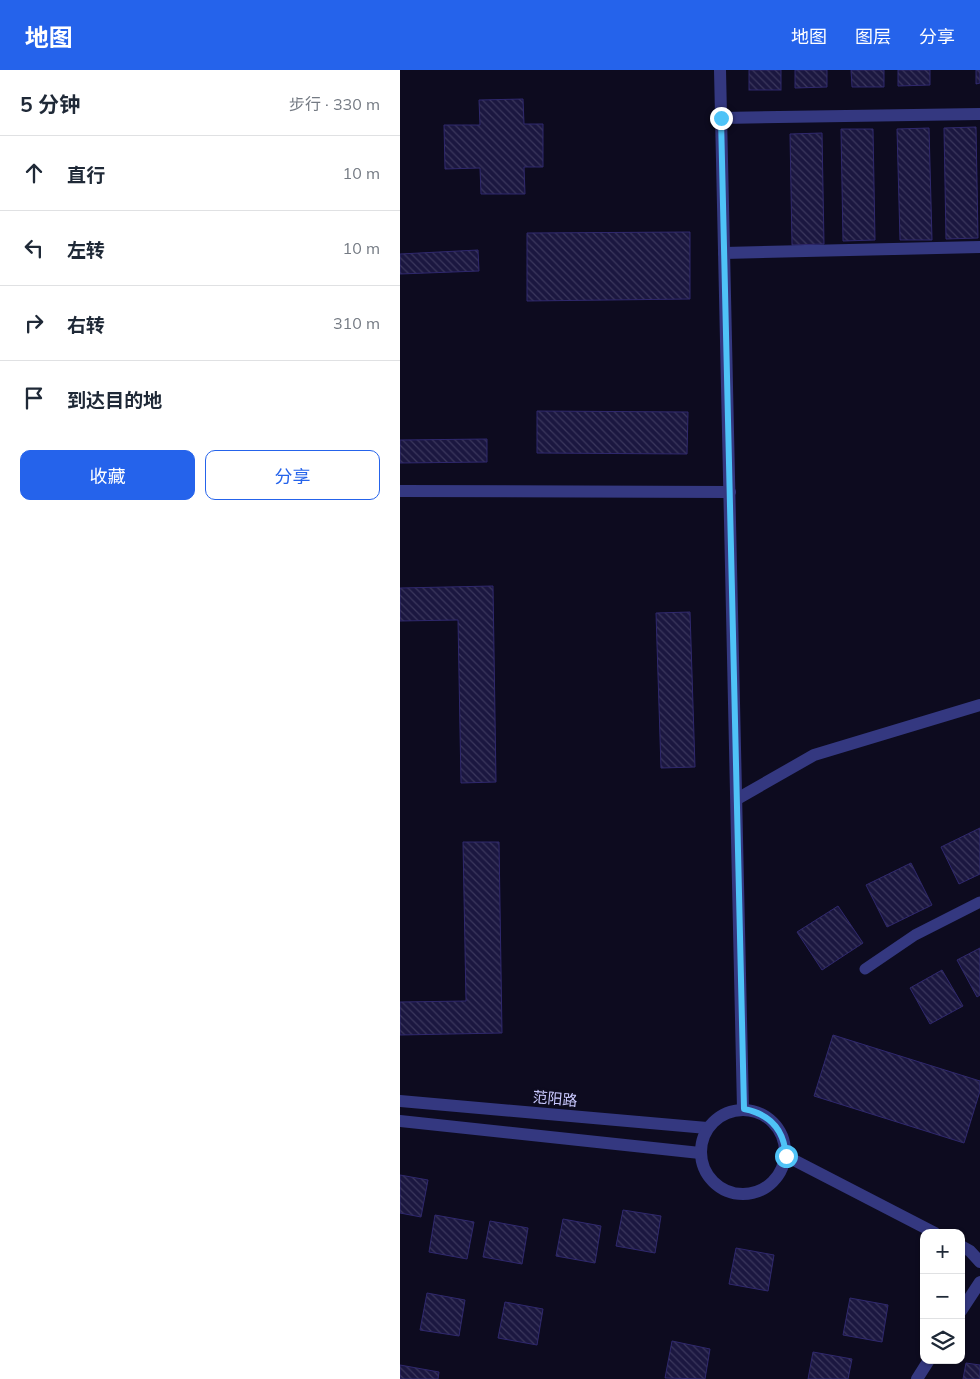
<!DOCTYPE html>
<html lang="zh">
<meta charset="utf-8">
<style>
:root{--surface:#fff;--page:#f6f6f7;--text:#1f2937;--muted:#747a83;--line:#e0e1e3;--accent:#2563eb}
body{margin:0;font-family:Mulish,"Noto Sans SC",sans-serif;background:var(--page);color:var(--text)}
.controls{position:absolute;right:15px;bottom:15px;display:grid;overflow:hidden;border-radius:10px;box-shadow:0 1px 4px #0004}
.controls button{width:45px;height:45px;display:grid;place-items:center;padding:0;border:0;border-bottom:1px solid var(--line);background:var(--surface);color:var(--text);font:25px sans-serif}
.stop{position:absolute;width:15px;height:15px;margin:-11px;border:4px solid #4fc3f7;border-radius:50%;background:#fff}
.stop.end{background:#4fc3f7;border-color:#fff;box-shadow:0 1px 5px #0008}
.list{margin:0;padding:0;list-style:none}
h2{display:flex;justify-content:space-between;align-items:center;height:65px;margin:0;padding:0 20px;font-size:21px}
h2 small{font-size:16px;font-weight:400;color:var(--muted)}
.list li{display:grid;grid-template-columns:32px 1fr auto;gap:15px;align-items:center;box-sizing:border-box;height:75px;padding:0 20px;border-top:1px solid var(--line)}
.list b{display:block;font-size:19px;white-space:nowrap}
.list em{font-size:16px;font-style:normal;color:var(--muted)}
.actions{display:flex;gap:10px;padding:15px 20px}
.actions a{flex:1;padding:11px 0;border:1px solid var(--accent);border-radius:10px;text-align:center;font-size:18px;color:var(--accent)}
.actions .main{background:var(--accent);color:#fff}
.icon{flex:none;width:28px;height:28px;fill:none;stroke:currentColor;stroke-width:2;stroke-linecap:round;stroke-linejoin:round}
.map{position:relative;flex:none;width:580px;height:1309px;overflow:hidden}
header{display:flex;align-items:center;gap:30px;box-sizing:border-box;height:70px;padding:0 25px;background:var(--accent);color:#fff}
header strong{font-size:24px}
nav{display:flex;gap:28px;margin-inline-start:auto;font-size:18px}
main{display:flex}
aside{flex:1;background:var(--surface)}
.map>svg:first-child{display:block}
.building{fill:url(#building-back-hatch);stroke:#2f286d}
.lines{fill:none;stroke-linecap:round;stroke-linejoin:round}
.service{stroke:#343880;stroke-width:11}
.minor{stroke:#343880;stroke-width:12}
.tertiary{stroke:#343880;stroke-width:12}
.route{stroke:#4fc3f7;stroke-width:6}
.labels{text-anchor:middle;stroke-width:5;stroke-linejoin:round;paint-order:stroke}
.street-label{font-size:15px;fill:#cac9ff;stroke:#0d0b1f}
</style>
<header>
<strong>地图</strong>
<nav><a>地图</a><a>图层</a><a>分享</a></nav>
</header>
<main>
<aside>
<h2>5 分钟<small>步行 · 330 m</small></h2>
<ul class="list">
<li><svg class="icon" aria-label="ahead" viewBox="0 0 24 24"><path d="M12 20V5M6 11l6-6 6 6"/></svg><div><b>直行</b></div><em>10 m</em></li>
<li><svg class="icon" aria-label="left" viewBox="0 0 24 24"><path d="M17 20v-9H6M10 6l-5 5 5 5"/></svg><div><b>左转</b></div><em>10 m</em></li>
<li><svg class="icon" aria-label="right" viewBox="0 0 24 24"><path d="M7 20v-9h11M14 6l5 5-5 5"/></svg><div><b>右转</b></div><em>310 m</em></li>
<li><svg class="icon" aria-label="arrive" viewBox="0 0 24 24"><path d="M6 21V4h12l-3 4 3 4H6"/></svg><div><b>到达目的地</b></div></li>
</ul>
<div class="actions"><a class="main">收藏</a><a>分享</a></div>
</aside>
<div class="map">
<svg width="580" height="1309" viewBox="0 0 580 1309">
<defs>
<pattern id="building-back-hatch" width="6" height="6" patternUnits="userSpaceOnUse" patternTransform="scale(1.25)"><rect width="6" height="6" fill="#1b1740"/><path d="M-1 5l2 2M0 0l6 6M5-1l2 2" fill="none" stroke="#3b375d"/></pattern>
</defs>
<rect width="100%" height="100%" fill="#0d0b1f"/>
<!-- building -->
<g class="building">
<rect x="349" y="0" width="32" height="20"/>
<path d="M395,0H427V17L395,18Z"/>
<path d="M451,0H484V17H452Z"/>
<path d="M498,0H530V15L498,16Z"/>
<path d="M576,0H580V13L576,14Z"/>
<path d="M123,29L124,54H143V97H124L125,124H81L80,98L45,99L44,55H80L79,30Z"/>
<path d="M576,57L578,168L546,169L544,58Z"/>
<path d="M529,58L532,170H500L497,59Z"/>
<path d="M441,59H473L475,170L443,171Z"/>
<path d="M422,63L424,174L392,175L390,64Z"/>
<path d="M290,162V229L127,231V163Z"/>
<path d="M78,180L79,201L0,204V184Z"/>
<path d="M137,341L288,342L287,384L137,383Z"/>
<path d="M87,369V392L0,393V370Z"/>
<path d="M93,516L96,712L61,713L58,550L0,551V518Z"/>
<path d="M290,542L295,697L261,698L256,543Z"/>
<path d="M580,758V804L559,814L541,777Z"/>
<path d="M63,772H99L102,963L0,965V932L66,931Z"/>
<path d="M511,793L532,835L487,857L466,815Z"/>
<path d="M438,836L463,873L422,900L397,862Z"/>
<path d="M580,878V925L577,927L557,890Z"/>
<path d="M542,900L563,936L530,954L510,918Z"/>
<path d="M433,965L580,1011V1021L564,1073L414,1026Z"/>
<path d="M0,1105L28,1110L21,1147L0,1143Z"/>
<path d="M223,1140L261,1146L255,1183L216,1176Z"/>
<path d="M35,1145L74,1152L67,1189L29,1182Z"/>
<path d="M163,1149L201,1156L195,1193L156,1186Z"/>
<path d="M90,1151L128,1158L122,1194L83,1187Z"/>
<path d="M336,1178L374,1185L368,1221L329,1214Z"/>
<path d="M27,1223L65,1230L59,1266L20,1260Z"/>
<path d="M450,1228L488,1235L482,1272L443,1265Z"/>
<path d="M105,1232L143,1239L137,1275L98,1268Z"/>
<path d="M272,1271L310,1279L305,1309L265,1308Z"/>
<path d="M413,1282L452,1289L448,1309H408Z"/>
<path d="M566,1293L580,1295V1309H563Z"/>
<path d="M0,1295L39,1302L38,1309H0Z"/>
</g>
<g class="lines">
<!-- service -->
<path class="service" d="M465,899L515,865L580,832"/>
<!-- minor -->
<g class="minor">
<path d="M320,0L343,1039"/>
<path d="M321,48L580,44"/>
<path d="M324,183L580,177"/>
<path d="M0,421L330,422"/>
<path d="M337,729L414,685L580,635"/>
<path d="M561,1241L580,1212"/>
<path d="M517,1309L529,1290"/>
</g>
<!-- tertiary -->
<g class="tertiary">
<path d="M0,1031L307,1058"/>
<circle cx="343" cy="1082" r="42"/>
<path d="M0,1051L300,1083"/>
<path d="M386,1086L535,1163"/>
<path d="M561,1176L570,1181L580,1192"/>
</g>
</g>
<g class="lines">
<!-- route -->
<path class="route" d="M321,48L344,1039C370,1044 384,1059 386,1086"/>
</g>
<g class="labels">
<!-- street labels -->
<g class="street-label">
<text transform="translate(155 1029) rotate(5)" y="5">范阳路</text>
</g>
</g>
</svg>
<div class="controls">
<button>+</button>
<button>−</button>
<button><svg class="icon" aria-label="layers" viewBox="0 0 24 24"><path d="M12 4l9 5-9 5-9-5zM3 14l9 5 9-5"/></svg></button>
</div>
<div class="stop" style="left:386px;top:1086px"></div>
<div class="stop end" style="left:321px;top:48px"></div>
</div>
</main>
